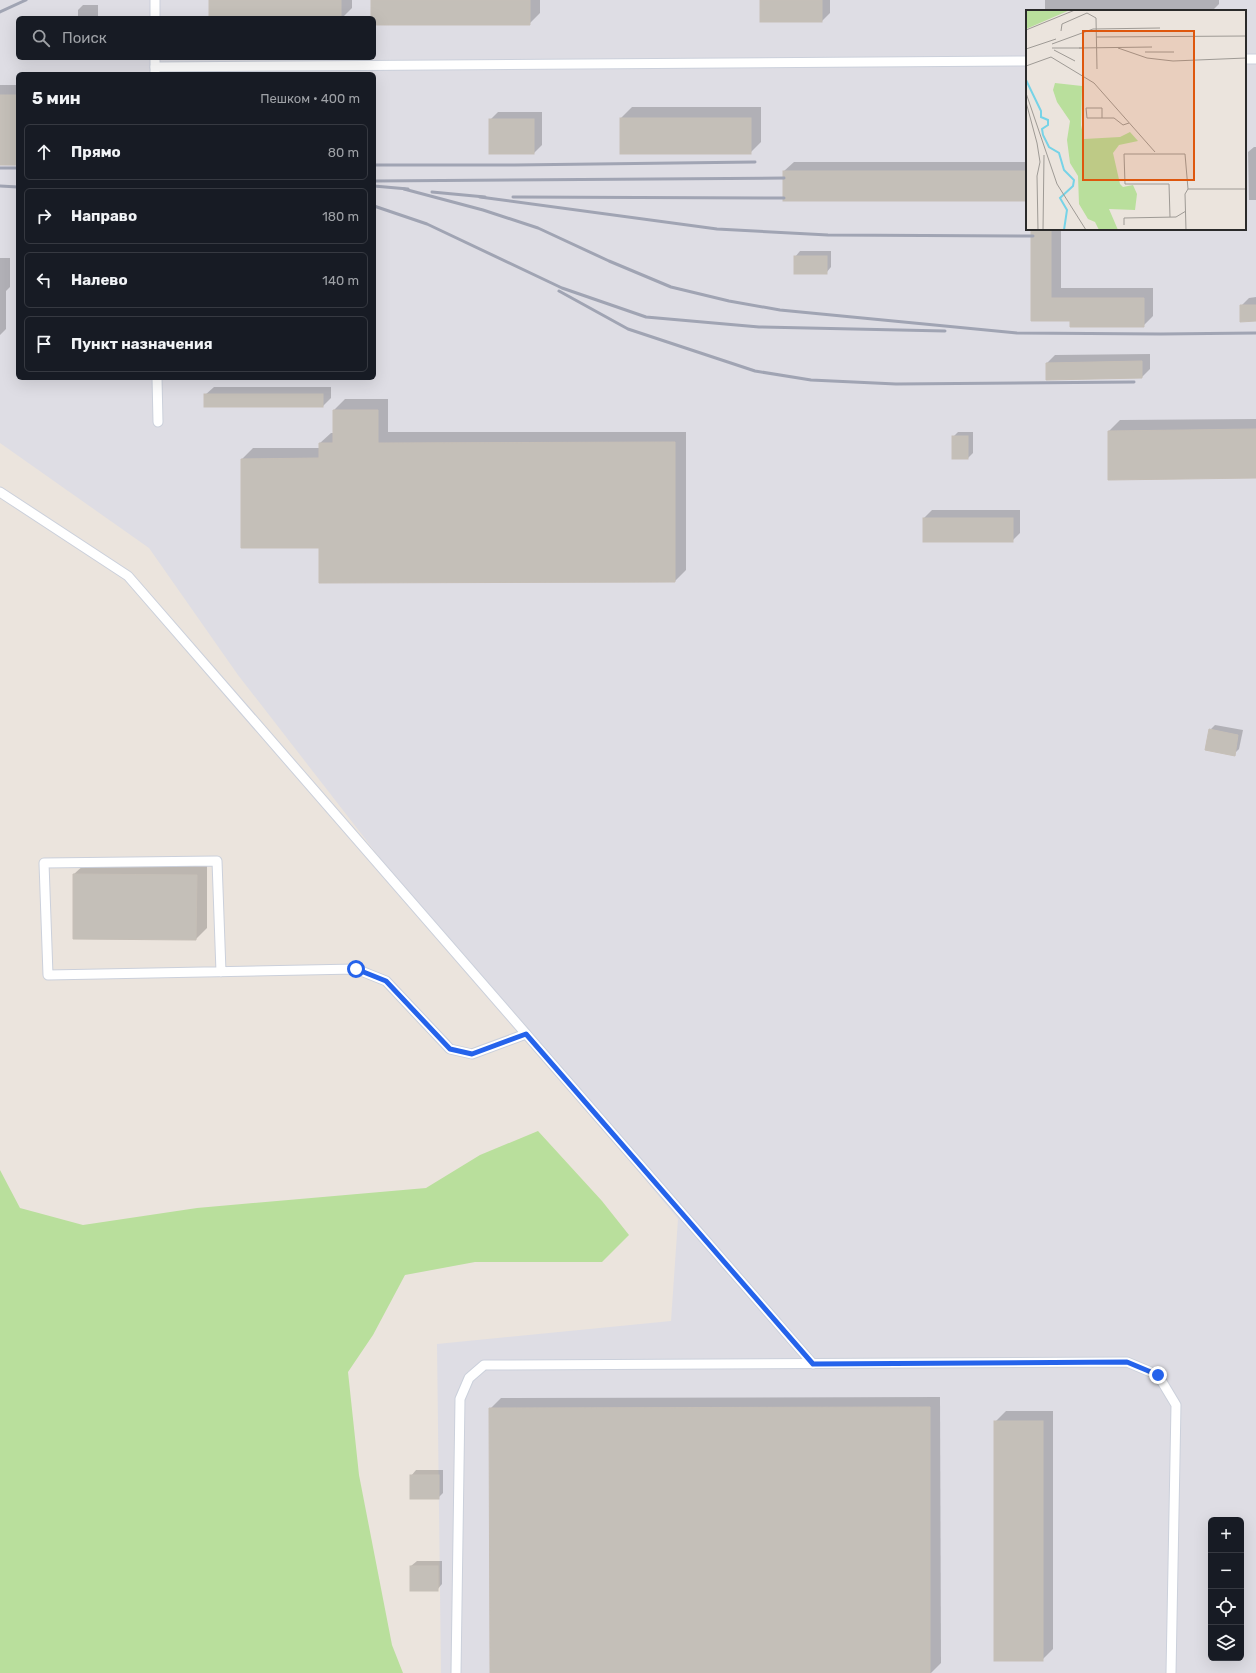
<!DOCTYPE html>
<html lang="ru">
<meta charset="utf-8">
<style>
:root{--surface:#171b24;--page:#20242c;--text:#f1f3f6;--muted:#9ea1a6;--line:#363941}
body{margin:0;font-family:Rubik,sans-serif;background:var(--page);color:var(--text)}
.controls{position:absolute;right:12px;bottom:12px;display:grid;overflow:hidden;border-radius:6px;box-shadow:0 4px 16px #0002}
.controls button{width:36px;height:36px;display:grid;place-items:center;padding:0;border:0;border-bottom:1px solid var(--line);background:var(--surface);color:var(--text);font:20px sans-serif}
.stop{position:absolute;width:12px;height:12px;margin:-9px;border:3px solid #2563eb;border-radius:50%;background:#fff}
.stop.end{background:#2563eb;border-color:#fff;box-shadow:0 1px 4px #0008}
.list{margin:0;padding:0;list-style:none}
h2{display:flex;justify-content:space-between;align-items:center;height:52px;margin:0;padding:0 16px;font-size:17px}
h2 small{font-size:13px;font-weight:400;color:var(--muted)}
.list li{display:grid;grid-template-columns:26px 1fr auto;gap:12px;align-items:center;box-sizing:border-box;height:56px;margin:0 8px 8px;padding:0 8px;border:1px solid var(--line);border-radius:6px}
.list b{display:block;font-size:15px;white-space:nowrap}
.list em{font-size:13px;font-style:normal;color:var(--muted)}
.icon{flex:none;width:22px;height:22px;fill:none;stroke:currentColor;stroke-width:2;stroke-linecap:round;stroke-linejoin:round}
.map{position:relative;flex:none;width:1256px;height:1673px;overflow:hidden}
.search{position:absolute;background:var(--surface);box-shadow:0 4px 16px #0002;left:16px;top:16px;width:360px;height:44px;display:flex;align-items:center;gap:10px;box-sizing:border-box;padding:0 14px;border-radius:6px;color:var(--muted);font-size:15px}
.panel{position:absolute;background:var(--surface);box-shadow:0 4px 16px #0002;left:16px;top:72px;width:360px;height:308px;border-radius:6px}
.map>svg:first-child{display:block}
.industrial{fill:#dedde4;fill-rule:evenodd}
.green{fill:#b9df9c}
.shadow{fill:#0003}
.building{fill:#c4bfb8;stroke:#c6bfb7}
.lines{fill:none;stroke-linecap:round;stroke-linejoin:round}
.lane-casing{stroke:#cbd0db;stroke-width:11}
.lane{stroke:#fff;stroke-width:9}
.rail{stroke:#a0a4b3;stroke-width:3}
.route{stroke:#2563eb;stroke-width:5}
.inset-river{fill:none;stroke:#76d3e7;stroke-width:2}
.inset-road{fill:none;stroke:#9e9a95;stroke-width:1}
.view{fill:#de570e;fill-opacity:0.15;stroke:#de570e;stroke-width:2}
.inset-edge{fill:none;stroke:#2a2a2a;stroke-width:2}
</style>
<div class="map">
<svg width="1256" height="1673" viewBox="0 0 1256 1673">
<rect width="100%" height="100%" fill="#ebe4dd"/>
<!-- industrial -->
<path class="industrial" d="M0,0H1256V1673H441L437,1344L671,1321L678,1219L422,912L238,675L149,548L0,443ZM1027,11H1245V229H1027ZM18,18H374V58H18ZM18,74H374V378H18ZM1211,1520H1241V1658H1211Z"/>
<!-- green -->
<path class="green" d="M538,1131L602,1201L629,1235L602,1262H475L405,1275L373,1335L348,1372L359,1475L392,1645L403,1673H0V1170L20,1208L83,1225L197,1208L426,1188L480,1155Z"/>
<!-- shadow -->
<g class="shadow">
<path d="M210,0H352V8L342,18H210Z"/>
<path d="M372,0H540V13L529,24H374V18H372Z"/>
<path d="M761,0H830V13L822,21H761Z"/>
<path d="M1045,0H1219V4L1212,11H1045Z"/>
<path d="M83,5H98V18H78V10Z"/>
<rect x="0" y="85" width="18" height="79"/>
<path d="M632,107H761V142L750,153H621V118Z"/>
<path d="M498,112H542V145L534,153H490V120Z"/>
<path d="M1254,147H1256V200H1249L1248,152Z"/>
<path d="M794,162H1027V200L784,171Z"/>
<path d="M1032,229H1061V288H1153V316L1143,326L1071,320H1032Z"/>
<path d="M800,251H831V267L826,273L795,257Z"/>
<path d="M0,258H10V287L6,291V329L0,335Z"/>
<path d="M1256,297V320L1241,306L1249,298Z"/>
<path d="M1150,354V369L1142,377L1047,363L1055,355Z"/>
<path d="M214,387H331V398L323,406L205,395Z"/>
<path d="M345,399H388V432H686V570L675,581L320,547L242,459L253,448H320V443L331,433H334V410Z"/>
<path d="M1256,419V477L1109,431L1120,420Z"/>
<path d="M958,432H973V453L968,458L953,437Z"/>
<path d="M932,510H1020V533L1012,541L924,518Z"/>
<path d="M1215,725L1243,730L1239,749L1234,754L1210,730Z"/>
<path d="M85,864H207V928L196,939L74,874Z"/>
<path d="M940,1397L941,1663L931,1673H491L490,1409L501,1398Z"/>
<path d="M1006,1411H1053V1649L1042,1660L995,1422Z"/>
<path d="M416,1470H443V1493L438,1498L411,1476Z"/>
<path d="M417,1561H442V1584L437,1590H411V1566Z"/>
</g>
<!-- building -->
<g class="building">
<rect x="209" y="0" width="132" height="18"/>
<path d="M371,0H530V25H374V18H371Z"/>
<rect x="760" y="0" width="62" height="22"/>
<rect x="0" y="95" width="18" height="70"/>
<rect x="620" y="118" width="131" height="36"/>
<rect x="489" y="119" width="45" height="35"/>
<rect x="783" y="171" width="244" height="30"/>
<path d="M1031,229H1051V298H1144V327H1070V321H1031Z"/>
<rect x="794" y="256" width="33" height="18"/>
<path d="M1240,305H1256V321L1240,322Z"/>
<path d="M1142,361V378L1046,380V363Z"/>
<rect x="204" y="394" width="119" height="13"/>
<path d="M333,410H378V443L675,442V582L319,583V548H241V459L319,458V443H333Z"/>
<path d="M1256,429V478L1108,480V431Z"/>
<rect x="952" y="436" width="16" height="23"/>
<rect x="923" y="518" width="90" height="24"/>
<path d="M1209,729L1238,735L1235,756L1205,750Z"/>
<path d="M73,874L197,875L196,940L73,939Z"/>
<path d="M930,1407V1673H490L489,1408Z"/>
<rect x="994" y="1421" width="49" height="240"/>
<rect x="410" y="1475" width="29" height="24"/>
<rect x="410" y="1566" width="28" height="25"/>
</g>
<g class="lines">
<!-- lane casing -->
<g class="lane-casing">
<g id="lane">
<path d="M155,0V18"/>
<path d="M155,58V74"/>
<path d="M1245,59H1256"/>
<path d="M155,67L1027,61"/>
<path d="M157,378L158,422"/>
<path d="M0,492L128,576L813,1364"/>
<path d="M221,972L217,861L44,863L48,975L356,969L386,981L450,1049L472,1054L526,1034"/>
<path d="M456,1673L460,1399L469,1378L484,1365L1127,1362L1158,1375L1176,1405L1171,1673"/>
</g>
</g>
<!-- lane -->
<use href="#lane" class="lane"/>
<!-- rail -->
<g class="rail">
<path d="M0,12L26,0"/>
<path d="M374,165H515L755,162"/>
<path d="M0,168H18"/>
<path d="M374,181L784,178"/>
<path d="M0,186L18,187"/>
<path d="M374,186L408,189"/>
<path d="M404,189L483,210L538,228L609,261L671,287L729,301L780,310L1017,333L1161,334L1256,333"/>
<path d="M432,192L485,197"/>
<path d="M480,197L717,229L828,235L1033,236"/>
<path d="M513,197L784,198"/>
<path d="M374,206L427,224L562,288L646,317L759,327L945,331"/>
<path d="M559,291L628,329L755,371L811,380L896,384L1134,382"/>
</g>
</g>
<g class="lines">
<!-- route -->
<path class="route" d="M356,969L386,981L450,1049L472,1054L526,1034L813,1364L1127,1362L1158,1375"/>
</g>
<!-- overview -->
<g transform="translate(1026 10)">
<rect width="220" height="220" fill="#ebe4dd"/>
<path d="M0,0H44L0,19ZM29,73L56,76L55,115L58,129L94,127L104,122L112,131L93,135L87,143L94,174L97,177L107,175L111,184L109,200L83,199L92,220H73L69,212L62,209L53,194L52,166L44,153L41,130L44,111L31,92L27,80Z" fill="#b9df9c"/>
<path class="inset-river" d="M0,70L15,101V107L22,110V115L16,119L17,125L23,137L33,143L38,160L48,170L47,176L34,188L41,200L38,220"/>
<path class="inset-road" d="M0,20L49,0M35,21L36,14L61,3L70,8L71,59M70,27L220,26M26,34L67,19L134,18M26,38H58M53,38L126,37M92,38L121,48L147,51L220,48M0,39L30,29M28,40L49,51M119,42H148M0,56L25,47L68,73L129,142M0,83L31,174L60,220M0,92L11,133L14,152L11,166L12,220M76,108V98H60L61,108H88L97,115L103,113M144,207L143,174H99L98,144H159L162,179M98,215V208L150,207L160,201M17,220L18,145M160,220L159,184L162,179H220"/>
<path class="view" d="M57,21H168V170H57Z"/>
<rect width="220" height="220" class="inset-edge"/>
</g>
</svg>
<div class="controls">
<button>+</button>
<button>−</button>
<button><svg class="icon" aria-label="locate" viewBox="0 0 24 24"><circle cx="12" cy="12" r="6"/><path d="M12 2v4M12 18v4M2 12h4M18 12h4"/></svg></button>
<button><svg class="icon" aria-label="layers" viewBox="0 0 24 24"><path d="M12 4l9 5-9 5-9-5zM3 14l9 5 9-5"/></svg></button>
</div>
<div class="stop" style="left:356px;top:969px"></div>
<div class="stop end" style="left:1158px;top:1375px"></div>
<div class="search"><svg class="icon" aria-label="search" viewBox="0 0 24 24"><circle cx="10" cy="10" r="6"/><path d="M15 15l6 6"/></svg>Поиск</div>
<section class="panel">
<h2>5 мин<small>Пешком · 400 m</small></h2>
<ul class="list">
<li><svg class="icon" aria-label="ahead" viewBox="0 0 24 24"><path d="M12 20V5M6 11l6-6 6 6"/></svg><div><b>Прямо</b></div><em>80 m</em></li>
<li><svg class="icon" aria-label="right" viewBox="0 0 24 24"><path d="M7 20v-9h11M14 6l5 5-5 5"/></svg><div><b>Направо</b></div><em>180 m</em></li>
<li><svg class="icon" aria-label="left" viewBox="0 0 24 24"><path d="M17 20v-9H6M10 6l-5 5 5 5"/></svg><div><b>Налево</b></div><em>140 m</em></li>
<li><svg class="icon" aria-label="arrive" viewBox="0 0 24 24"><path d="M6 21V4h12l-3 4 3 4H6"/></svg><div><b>Пункт назначения</b></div></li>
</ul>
</section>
</div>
